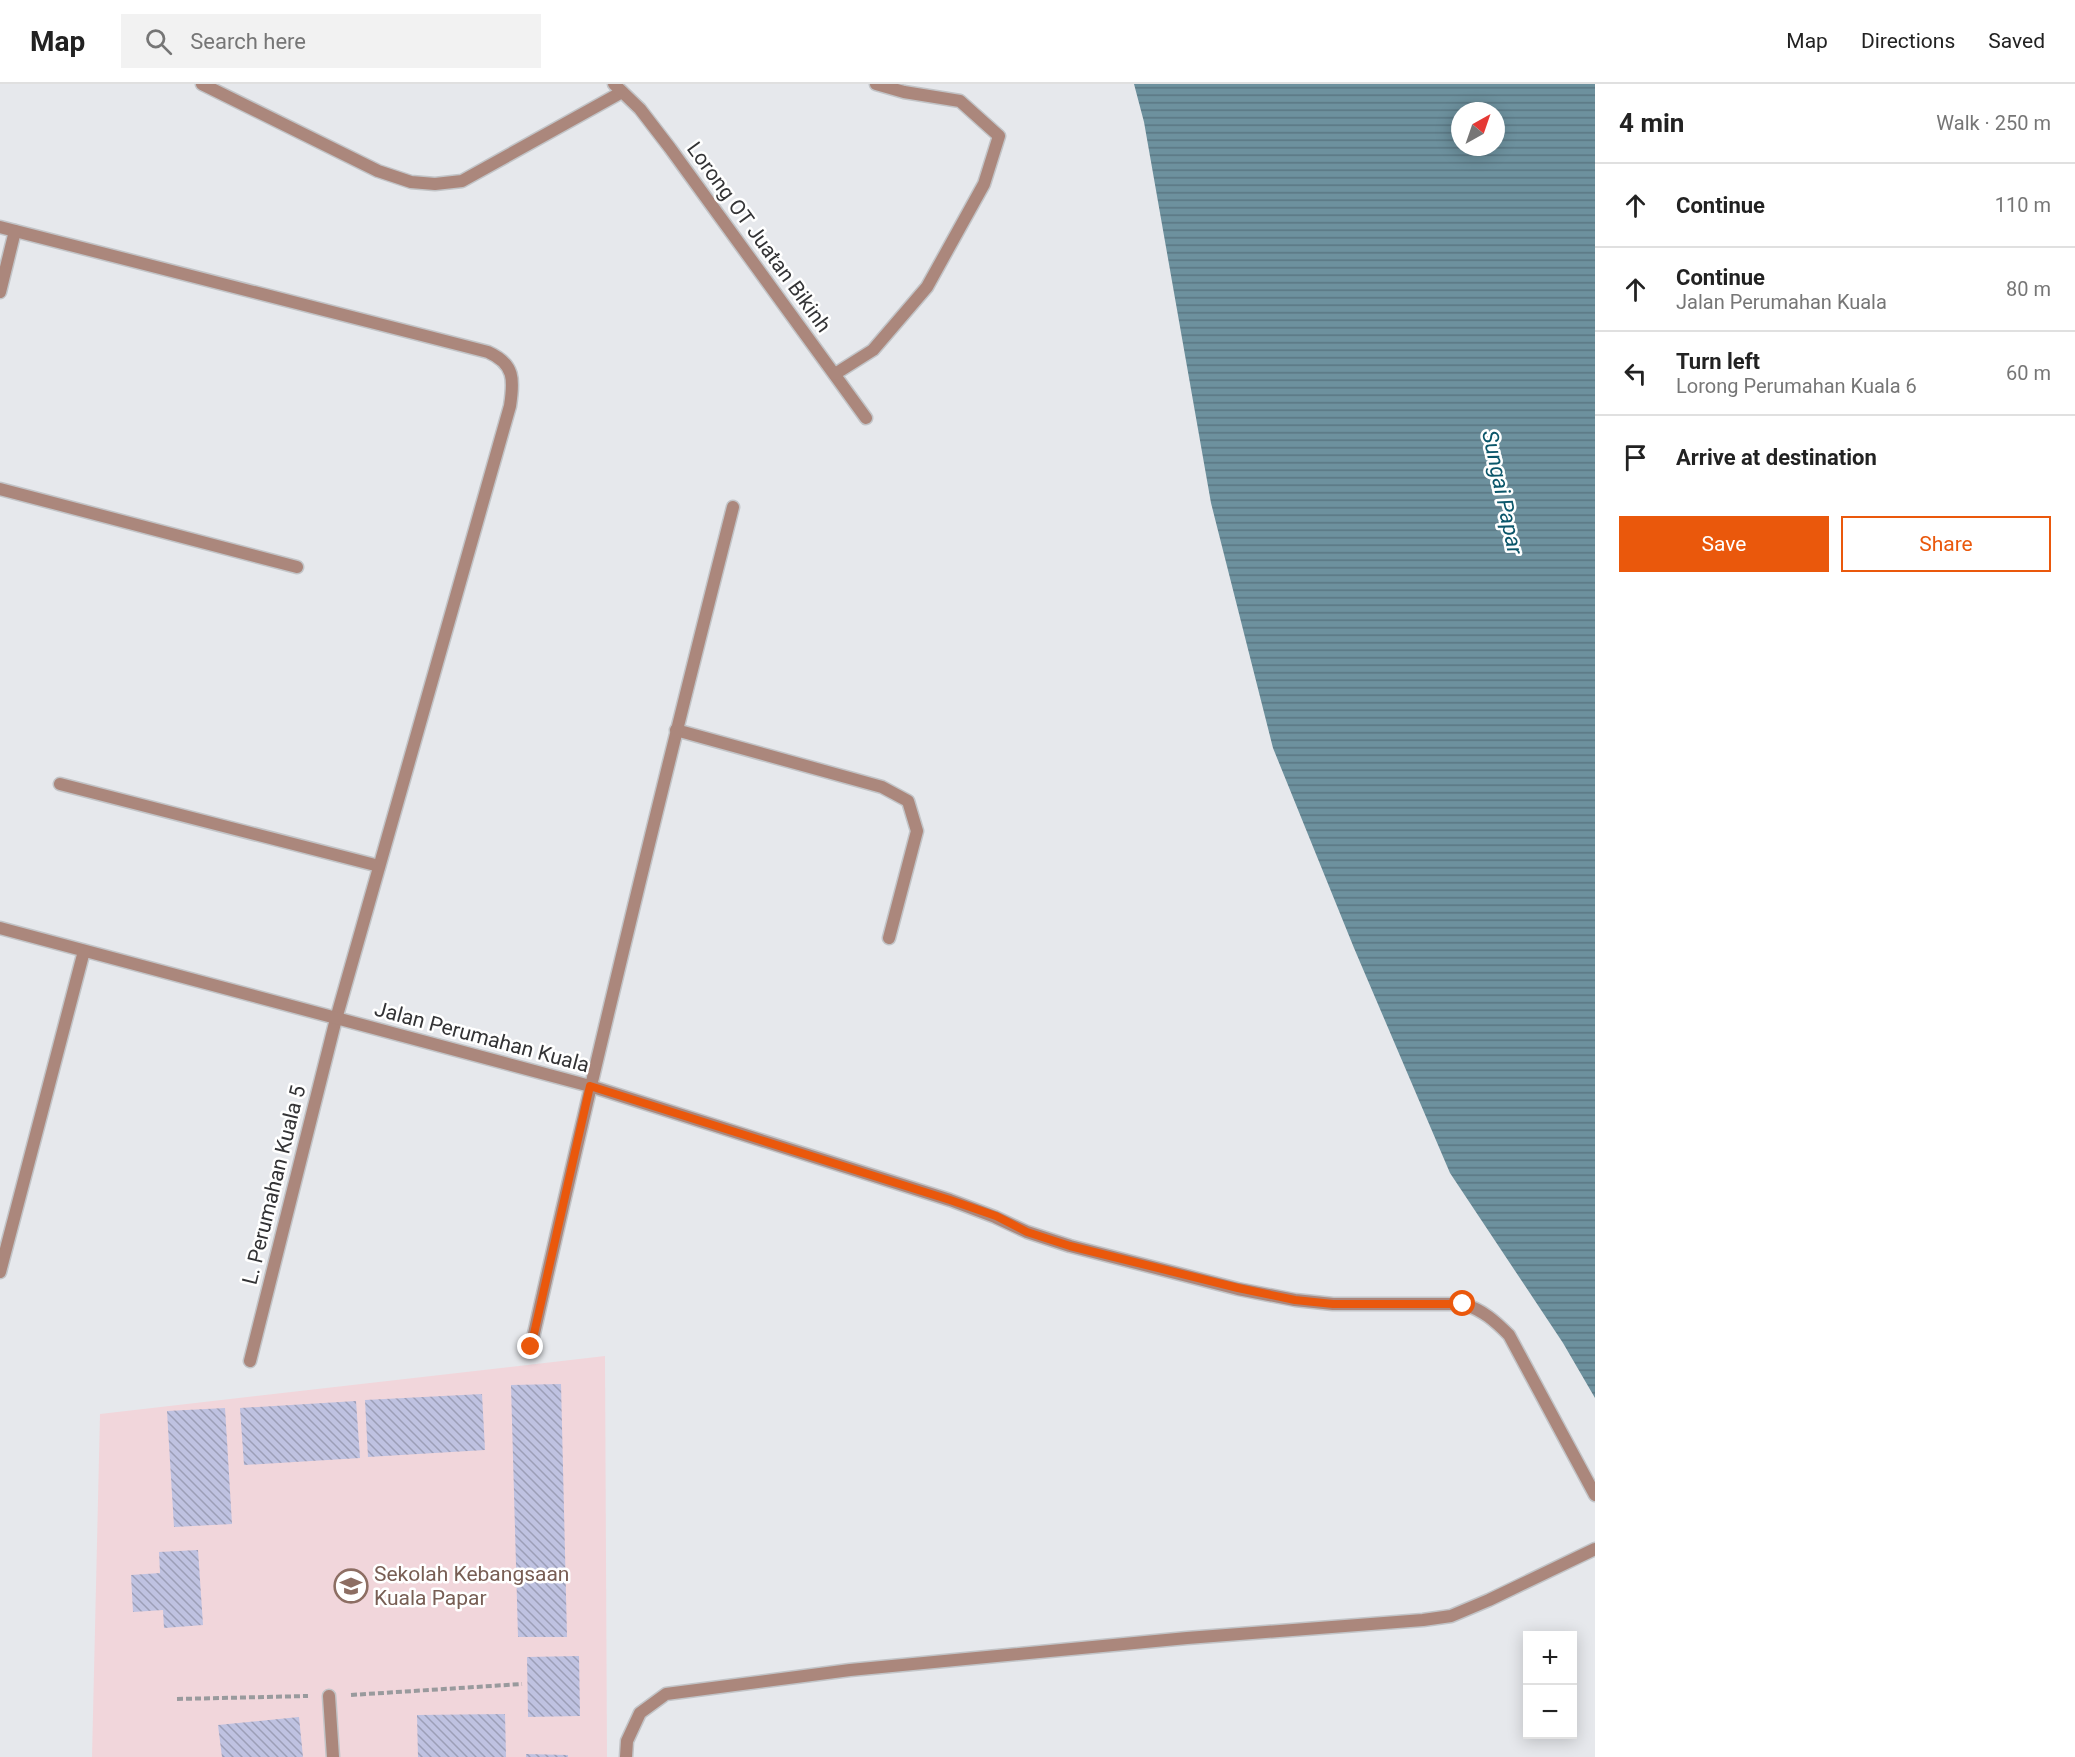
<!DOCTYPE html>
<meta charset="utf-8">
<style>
:root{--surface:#fff;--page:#f2f2f2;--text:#222;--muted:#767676;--line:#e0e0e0;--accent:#ea580c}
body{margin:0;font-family:Roboto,sans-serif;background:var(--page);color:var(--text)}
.controls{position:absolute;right:18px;bottom:18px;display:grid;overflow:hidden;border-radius:0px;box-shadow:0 3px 15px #0003}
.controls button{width:54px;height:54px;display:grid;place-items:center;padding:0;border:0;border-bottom:2px solid var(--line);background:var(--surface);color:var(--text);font:30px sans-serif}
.compass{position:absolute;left:1451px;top:18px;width:54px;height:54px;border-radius:50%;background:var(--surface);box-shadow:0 3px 15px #0003;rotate:40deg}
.stop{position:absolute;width:18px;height:18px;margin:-14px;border:4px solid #ea580c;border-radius:50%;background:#fff}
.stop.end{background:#ea580c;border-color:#fff;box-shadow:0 2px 6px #0008}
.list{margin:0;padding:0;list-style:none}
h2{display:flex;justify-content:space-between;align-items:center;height:78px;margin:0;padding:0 24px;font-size:26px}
h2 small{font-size:20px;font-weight:400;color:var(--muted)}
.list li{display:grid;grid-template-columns:39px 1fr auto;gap:18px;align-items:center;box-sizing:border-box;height:84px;padding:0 24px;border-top:2px solid var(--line)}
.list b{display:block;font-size:22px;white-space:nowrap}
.list p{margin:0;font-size:20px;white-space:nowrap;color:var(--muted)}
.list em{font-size:20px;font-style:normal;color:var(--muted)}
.actions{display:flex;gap:12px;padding:18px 24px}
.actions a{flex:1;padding:14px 0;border:2px solid var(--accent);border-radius:0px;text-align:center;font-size:21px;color:var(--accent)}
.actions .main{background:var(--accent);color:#fff}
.icon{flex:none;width:33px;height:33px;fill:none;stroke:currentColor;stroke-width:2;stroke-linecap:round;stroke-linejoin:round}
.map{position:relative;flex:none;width:1595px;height:1673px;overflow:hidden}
header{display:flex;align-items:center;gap:36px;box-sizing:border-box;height:84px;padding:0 30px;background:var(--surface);border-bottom:2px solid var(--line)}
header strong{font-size:28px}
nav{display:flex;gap:33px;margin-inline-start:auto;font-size:21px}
.search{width:420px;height:54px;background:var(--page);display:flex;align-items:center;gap:15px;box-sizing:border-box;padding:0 21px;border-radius:0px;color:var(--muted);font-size:22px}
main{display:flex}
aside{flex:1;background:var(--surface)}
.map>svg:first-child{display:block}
.education{fill:#f1d6db}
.water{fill:url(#water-rules);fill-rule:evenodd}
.building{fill:url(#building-back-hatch)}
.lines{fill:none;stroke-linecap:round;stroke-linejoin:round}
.service-casing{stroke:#c2c4c7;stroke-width:15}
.minor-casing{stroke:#c2c4c7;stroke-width:15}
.path{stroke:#999a9d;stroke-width:4;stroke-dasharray:6 3;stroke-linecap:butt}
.service{stroke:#ab877c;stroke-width:12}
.minor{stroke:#ab877c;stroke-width:12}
.route{stroke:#ea580c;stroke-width:8}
.labels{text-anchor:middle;stroke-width:5;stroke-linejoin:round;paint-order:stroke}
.street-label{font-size:21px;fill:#333335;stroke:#fff}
.education-label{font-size:21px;fill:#785e54;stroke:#fff;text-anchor:start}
.water-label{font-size:22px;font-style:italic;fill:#0b566a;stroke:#fff}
</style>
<header>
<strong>Map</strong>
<div class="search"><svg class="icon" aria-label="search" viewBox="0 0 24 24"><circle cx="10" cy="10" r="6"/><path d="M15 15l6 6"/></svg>Search here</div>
<nav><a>Map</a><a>Directions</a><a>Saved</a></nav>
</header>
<main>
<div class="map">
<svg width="1595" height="1673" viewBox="0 0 1595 1673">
<defs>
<pattern id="water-rules" width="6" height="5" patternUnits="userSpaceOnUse" patternTransform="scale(1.5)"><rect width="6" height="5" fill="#6d919e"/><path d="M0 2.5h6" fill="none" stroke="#5a7782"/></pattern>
<pattern id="building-back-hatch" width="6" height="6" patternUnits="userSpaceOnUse" patternTransform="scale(1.5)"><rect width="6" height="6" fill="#bfc2e1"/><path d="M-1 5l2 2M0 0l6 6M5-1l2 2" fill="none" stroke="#9c9eb7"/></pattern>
</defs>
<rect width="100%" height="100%" fill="#e6e8ec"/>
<!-- education -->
<path class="education" d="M605,1272L607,1673H92L100,1330Z"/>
<!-- water -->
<path class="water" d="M1134,0H1595V1314L1563,1259L1450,1089L1354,864L1273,664L1211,419L1144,38ZM1460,27H1496V63H1460Z"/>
<!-- building -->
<g class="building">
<path d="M561,1300L567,1553H518L511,1301Z"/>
<path d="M482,1310L485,1366L368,1373L365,1316Z"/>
<path d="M356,1317L360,1374L244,1381L240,1324Z"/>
<path d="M225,1324L232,1440L174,1443L167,1327Z"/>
<path d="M198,1466L203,1541L164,1544L163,1526L133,1528L131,1491L160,1489L159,1468Z"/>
<path d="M579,1572L580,1632L528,1633L527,1573Z"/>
<path d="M505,1630L506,1673H418L417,1631Z"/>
<path d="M299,1633L303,1673H222L218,1641Z"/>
<path d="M526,1670L568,1671V1673H526Z"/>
</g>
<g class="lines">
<!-- service casing -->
<g class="service-casing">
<g id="service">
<path d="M329,1612L333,1673"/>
<path d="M626,1673L627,1657L640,1629L666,1610L850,1586L1187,1554L1423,1536L1451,1532L1489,1516L1595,1465"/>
</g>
</g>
<!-- minor casing -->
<g class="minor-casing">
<g id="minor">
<path d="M202,0L378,87L411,98L435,100L462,97L622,8"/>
<path d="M614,0L640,25L670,64L866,334"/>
<path d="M0,143L488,268C515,280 514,296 510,322L336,935L250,1277"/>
<path d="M0,208L15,147"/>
<path d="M835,290L873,266L927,203L984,100L999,52L960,17L904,8L876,0"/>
<path d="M0,405L297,483"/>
<path d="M676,646L882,703L908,717L917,747L889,854"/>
<path d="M60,700L379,782"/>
<path d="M0,844L590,1002L950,1116L995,1133L1027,1148L1070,1162L1238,1205L1295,1216L1333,1220H1463C1483,1226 1495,1237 1509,1251L1595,1411"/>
<path d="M0,1188L84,867"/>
<path d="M531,1263C594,982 662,702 733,423"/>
</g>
</g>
<!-- path -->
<g class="path">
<path d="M351,1611L522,1600"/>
<path d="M177,1615L308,1612"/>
</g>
<!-- service -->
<use href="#service" class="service"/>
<!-- minor -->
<use href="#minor" class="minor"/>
</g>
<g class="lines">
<!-- route -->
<path class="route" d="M531,1263L590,1002L950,1116L996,1132L1027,1148L1070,1162L1238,1204L1295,1216L1333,1220H1463"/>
</g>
<!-- icons -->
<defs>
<g id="school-ring" transform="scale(1.725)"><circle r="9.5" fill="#fff" stroke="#8d6e63" stroke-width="1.5"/><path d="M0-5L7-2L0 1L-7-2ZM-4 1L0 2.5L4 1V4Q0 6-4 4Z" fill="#8d6e63"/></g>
</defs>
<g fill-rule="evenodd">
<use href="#school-ring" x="351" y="1502"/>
</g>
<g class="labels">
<!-- street labels -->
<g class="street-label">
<text transform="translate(759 153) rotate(54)" y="7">Lorong OT Juatan Bikinh</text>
<text transform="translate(482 953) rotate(15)" y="7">Jalan Perumahan Kuala</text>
<text transform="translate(274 1101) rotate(-76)" y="7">L. Perumahan Kuala 5</text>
</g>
<!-- education labels -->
<g class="education-label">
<text x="374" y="1497">Sekolah Kebangsaan<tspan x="374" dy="24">Kuala Papar</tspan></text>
</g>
<!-- water labels -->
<g class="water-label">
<text transform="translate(1503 408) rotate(78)" y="8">Sungai Papar</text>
</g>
</g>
</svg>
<div class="controls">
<button>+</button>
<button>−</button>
</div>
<svg class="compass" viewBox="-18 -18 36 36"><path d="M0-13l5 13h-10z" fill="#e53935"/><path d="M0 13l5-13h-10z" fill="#767676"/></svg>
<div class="stop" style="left:1463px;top:1220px"></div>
<div class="stop end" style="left:531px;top:1263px"></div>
</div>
<aside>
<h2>4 min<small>Walk · 250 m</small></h2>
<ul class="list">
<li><svg class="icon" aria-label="ahead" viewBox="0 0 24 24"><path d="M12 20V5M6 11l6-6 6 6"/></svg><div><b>Continue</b></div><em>110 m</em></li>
<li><svg class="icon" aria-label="ahead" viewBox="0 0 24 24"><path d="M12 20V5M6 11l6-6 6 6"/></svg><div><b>Continue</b><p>Jalan Perumahan Kuala</p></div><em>80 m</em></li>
<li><svg class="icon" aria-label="left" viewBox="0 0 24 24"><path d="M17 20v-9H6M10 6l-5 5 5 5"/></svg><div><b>Turn left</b><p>Lorong Perumahan Kuala 6</p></div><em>60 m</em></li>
<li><svg class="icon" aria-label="arrive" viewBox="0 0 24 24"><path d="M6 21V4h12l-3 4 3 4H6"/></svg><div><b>Arrive at destination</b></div></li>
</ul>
<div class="actions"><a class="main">Save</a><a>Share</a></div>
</aside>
</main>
